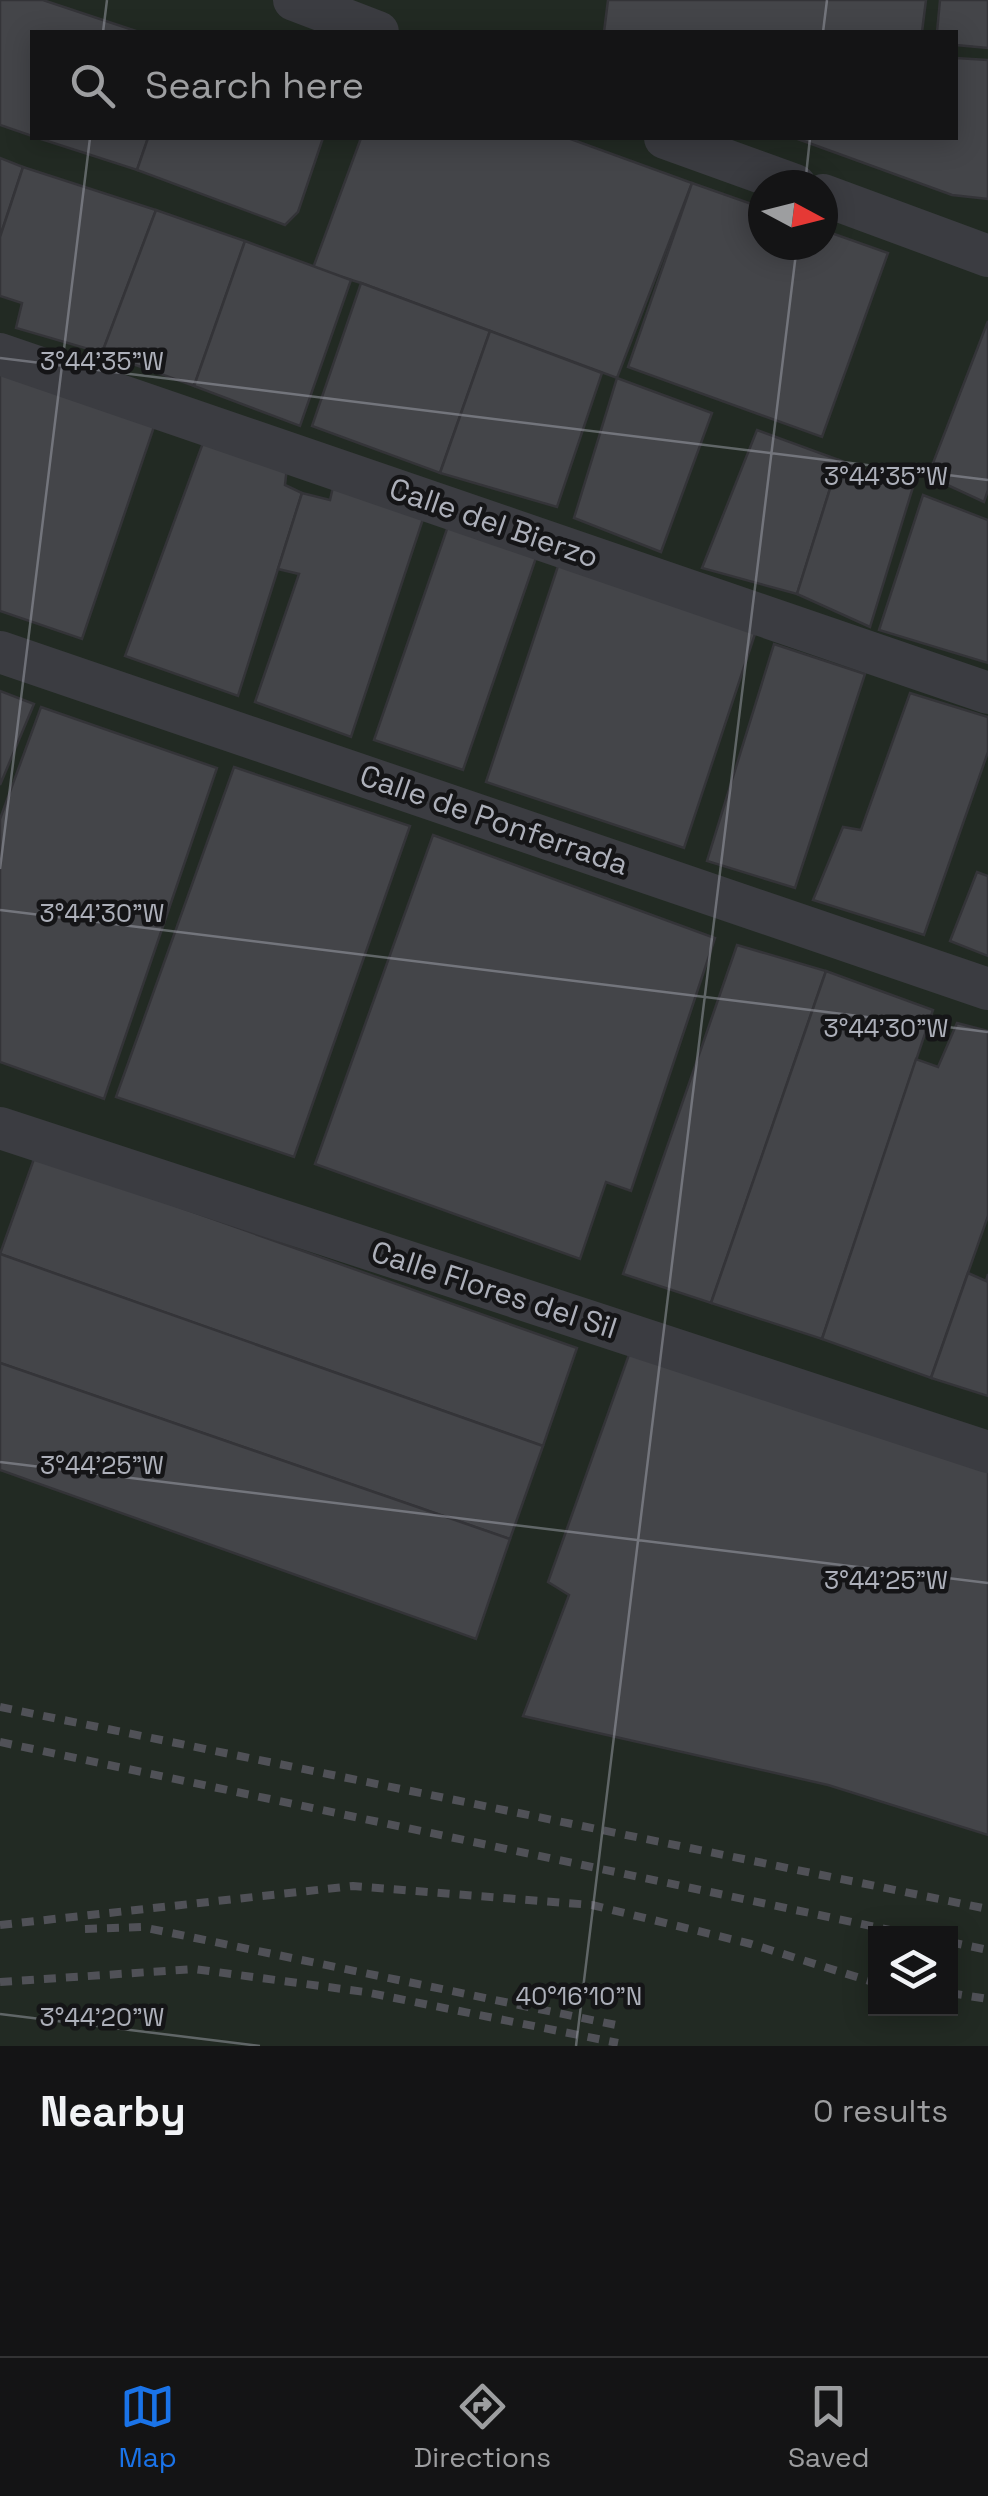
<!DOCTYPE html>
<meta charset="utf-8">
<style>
:root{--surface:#141415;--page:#1d1d1e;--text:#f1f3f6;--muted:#9d9ea0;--line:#333334;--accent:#1a73e8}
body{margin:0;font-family:"Space Grotesk",sans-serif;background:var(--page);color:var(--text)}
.controls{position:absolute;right:30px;bottom:30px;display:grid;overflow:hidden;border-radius:0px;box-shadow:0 5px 25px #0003}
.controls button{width:90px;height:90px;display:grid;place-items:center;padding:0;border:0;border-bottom:2px solid var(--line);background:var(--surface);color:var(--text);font:50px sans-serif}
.compass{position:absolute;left:748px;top:170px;width:90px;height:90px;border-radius:50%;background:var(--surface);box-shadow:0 5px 25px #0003;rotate:97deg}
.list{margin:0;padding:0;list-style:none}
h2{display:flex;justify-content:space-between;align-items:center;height:130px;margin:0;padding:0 40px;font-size:42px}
h2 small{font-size:32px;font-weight:400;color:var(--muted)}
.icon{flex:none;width:55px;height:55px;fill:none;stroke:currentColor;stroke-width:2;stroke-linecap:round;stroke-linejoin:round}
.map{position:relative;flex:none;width:988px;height:2046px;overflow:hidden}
.search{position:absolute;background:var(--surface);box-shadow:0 5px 25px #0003;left:30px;right:30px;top:30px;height:110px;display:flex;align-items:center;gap:25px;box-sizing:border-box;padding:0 35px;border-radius:0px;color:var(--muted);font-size:38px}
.sheet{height:310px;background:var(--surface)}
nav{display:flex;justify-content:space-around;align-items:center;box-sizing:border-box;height:140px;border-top:2px solid var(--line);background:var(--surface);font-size:28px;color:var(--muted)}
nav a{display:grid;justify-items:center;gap:5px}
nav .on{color:var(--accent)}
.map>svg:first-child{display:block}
.green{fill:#222a23;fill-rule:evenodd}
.building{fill:#444549;stroke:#343438;stroke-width:2.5}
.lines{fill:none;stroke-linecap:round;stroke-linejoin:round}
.minor{stroke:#3b3c41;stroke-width:42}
.rail{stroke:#505157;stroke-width:8;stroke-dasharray:12 10;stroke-linecap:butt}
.ticks{fill:none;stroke:#adb0ba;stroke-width:2.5;stroke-opacity:0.45}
.labels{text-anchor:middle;stroke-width:9;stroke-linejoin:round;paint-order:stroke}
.street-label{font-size:30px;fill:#adb0ba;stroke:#151517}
.ticks-label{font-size:25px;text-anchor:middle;fill:#adb0ba;stroke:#151517;stroke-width:9;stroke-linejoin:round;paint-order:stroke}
</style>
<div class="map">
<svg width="988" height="2046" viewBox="0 0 988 2046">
<rect width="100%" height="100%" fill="#1a1a1c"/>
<!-- green -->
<path class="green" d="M0,0H988V2046H0ZM32,32H956V138H32ZM763,185H823V245H763ZM876,1934H950V2008H876Z"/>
<!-- building -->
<g class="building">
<path d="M0,0H43L139,32H32V136L0,125Z"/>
<path d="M608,0H926L922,32H604Z"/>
<path d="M940,0H988V48L956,45V32H937Z"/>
<path d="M956,58L988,60V199L952,195L795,138H956Z"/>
<path d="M38,138H148L137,170Z"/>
<path d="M148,138H323L298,212L285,225L137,170Z"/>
<path d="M361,138H568L692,183L617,378L361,283L313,268Z"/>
<path d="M0,158L23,167L0,237Z"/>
<path d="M23,167L156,210L102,353L16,328L22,303L0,296V237Z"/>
<path d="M692,183L763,208V245H823V230L888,253L822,437L628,367Z"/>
<path d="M156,210L245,241L194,386L102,353Z"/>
<path d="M245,241L351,280L300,426L194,386Z"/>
<path d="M361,283L490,331L440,473L312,426Z"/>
<path d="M988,321V490L984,502L928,476Z"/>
<path d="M490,331L602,373L557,507L440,473Z"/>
<path d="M0,367L156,421L82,639L0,611Z"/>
<path d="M617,378L712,413L661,552L574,518Z"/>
<path d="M757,430L839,460L797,594L702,568Z"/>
<path d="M204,440L287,467L285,485L302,493L238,696L125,656Z"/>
<path d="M839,460L913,487L870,627L797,594Z"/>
<path d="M333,487L424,516L351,737L255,702L299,574L278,569L302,493L330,500Z"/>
<path d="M923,495L988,520V663L879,630Z"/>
<path d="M448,526L537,555L463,770L374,740Z"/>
<path d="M559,563L756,631L684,848L486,782Z"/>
<path d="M774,644L865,674L795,888L707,861Z"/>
<path d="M0,691L34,704L0,785Z"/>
<path d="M910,693L988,717V752L924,935L813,900L843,827L861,830Z"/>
<path d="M41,707L217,768L104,1099L0,1062V819Z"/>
<path d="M234,767L410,826L294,1157L116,1097Z"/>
<path d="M433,835L715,938L631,1191L606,1182L580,1259L315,1164Z"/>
<path d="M977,872L988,876V956L950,941Z"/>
<path d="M737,945L826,971L711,1303L623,1274Z"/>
<path d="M826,971L933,1010L822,1339L711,1303Z"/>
<path d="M957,1023L988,1031V1216L931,1378L822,1339L916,1059L938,1067Z"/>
<path d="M35,1156L577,1348L543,1446L0,1254Z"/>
<path d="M0,1254L543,1446L510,1539L0,1363Z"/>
<path d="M968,1273L986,1281L988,1274V1396L931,1378Z"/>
<path d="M632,1346L988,1467V1835L828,1785L523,1716L569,1595L548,1582Z"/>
<path d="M0,1363L510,1539L476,1639L0,1470Z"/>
</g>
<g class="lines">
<!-- minor -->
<g class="minor">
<path d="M294,0L378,32"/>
<path d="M665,138L795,185"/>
<path d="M823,195L988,256"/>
<path d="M0,354L988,693"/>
<path d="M0,652L988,989"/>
<path d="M0,1128L988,1452"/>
</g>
<!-- rail -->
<g class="rail">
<path d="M0,1707L988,1909"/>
<path d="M0,1742L909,1934"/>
<path d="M0,1925L353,1886L592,1905L751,1944L876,1983"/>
<path d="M85,1929L142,1927L616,2025"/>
<path d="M950,1942L988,1950"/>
<path d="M0,1982L194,1969L365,1992L618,2043"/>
<path d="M950,1993L988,1999"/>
</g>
</g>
<!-- ticks -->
<path class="ticks" d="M103,32L107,0M823,32L827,0M805,185L810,138M0,358L988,480M0,869L90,138M0,910L988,1032M0,1462L988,1583M0,2014L260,2046M576,2046L797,245"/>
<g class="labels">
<!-- street labels -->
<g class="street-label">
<text transform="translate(494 523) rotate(19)" y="10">Calle del Bierzo</text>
<text transform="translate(494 820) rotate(19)" y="10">Calle de Ponferrada</text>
<text transform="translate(494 1290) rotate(18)" y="10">Calle Flores del Sil</text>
</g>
</g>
<g class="ticks-label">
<text x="102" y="370">3°44'35"W</text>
<text x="886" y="485">3°44'35"W</text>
<text x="102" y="922">3°44'30"W</text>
<text x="886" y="1037">3°44'30"W</text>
<text x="102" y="1474">3°44'25"W</text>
<text x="886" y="1589">3°44'25"W</text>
<text x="579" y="2005">40°16'10"N</text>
<text x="102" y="2026">3°44'20"W</text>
</g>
</svg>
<div class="controls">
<button><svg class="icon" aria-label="layers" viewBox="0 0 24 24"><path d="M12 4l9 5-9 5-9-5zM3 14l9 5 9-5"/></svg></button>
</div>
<svg class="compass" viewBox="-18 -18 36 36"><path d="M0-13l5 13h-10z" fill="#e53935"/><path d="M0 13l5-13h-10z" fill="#9d9ea0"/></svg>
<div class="search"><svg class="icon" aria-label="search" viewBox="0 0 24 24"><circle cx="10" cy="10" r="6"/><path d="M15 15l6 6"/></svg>Search here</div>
</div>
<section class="sheet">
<h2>Nearby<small>0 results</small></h2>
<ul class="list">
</ul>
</section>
<nav>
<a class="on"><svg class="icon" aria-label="map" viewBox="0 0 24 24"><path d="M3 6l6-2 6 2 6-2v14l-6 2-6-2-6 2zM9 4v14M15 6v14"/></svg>Map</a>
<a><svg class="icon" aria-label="directions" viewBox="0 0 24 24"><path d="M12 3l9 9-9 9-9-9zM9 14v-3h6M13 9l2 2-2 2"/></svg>Directions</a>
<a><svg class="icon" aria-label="saved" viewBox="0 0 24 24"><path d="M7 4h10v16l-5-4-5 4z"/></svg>Saved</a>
</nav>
